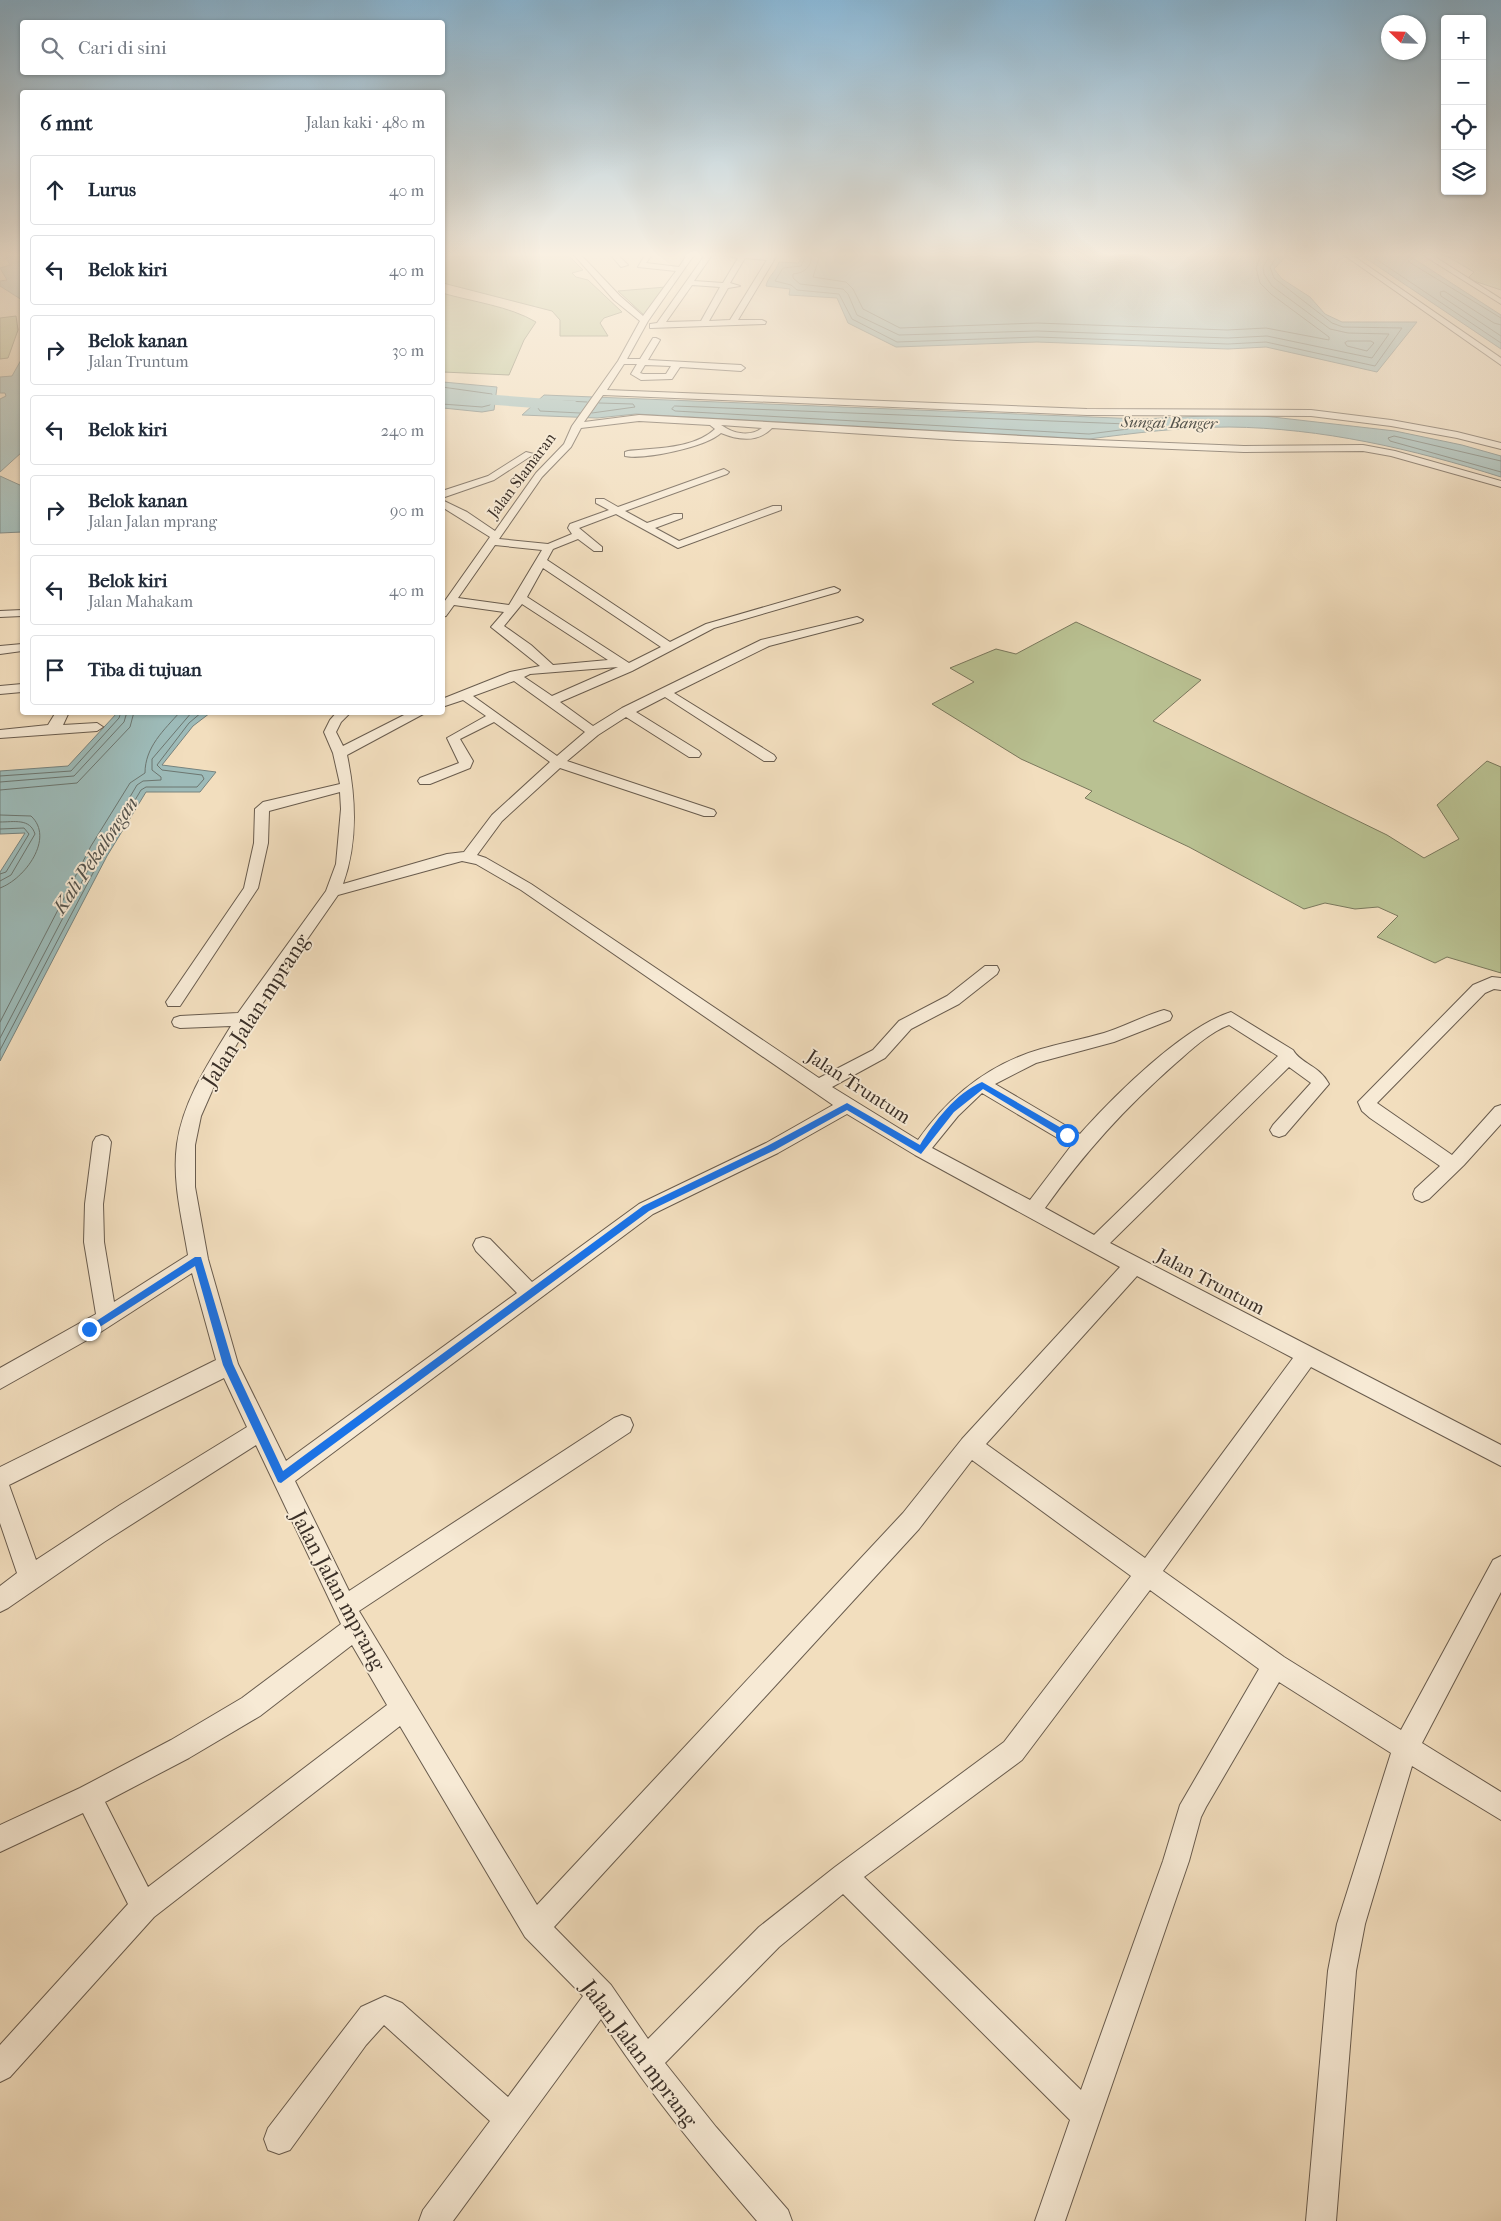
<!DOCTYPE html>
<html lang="id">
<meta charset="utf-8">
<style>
:root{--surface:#fff;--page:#f2f2f3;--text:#1f2937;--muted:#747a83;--line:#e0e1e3}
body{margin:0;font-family:"IM FELL French Canon",serif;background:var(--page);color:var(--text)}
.controls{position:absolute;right:15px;top:15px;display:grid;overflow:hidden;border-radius:5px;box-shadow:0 1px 4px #0004}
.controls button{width:45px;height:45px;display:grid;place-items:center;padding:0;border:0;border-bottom:1px solid var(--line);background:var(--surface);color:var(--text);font:25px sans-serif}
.compass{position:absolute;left:1381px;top:15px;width:45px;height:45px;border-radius:50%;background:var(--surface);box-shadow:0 1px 4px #0004;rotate:293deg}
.stop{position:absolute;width:15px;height:15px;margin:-11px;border:4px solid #1a73e8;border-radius:50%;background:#fff}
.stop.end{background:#1a73e8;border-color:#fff;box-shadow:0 1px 5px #0008}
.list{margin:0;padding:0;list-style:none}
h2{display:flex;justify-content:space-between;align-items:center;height:65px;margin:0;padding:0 20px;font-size:21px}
h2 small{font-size:16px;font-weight:400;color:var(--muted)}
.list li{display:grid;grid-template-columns:32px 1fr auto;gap:15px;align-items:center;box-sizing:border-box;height:70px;margin:0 10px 10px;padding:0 10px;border:1px solid var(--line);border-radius:5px}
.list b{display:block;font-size:19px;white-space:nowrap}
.list p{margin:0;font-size:16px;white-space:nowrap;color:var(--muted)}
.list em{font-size:16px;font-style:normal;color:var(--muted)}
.icon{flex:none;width:28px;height:28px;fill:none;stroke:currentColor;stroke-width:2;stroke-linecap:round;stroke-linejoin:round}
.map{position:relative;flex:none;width:1501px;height:2221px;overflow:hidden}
.search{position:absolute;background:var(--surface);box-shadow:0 1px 4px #0004;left:20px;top:20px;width:425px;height:55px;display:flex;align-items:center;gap:12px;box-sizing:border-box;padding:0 18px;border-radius:5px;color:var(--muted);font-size:19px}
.panel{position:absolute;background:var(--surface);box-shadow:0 1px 4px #0004;left:20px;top:90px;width:425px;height:625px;border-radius:5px}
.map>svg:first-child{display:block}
.green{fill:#b9c192;stroke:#7a785d}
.water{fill:#9dbbb9;stroke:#76837f}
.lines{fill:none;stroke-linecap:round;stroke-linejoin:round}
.shore{stroke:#6c7670;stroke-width:1}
.river{fill:#9dbbb9;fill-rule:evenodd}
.minor-casing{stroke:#695c4e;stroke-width:2}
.minor{fill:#f7ead5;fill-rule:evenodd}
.route{fill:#1a73e8}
.labels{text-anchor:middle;stroke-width:4;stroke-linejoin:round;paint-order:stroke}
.far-water-label{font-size:16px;font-style:italic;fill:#54534c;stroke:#f7ead5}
.far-street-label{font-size:16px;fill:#3b3028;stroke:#f7ead5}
.street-label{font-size:19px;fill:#3b3028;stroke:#f7ead5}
.water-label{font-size:20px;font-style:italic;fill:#54534c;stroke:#f7ead5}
.near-street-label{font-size:22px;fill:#3b3028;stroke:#f7ead5}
</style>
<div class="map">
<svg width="1501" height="2221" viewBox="0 0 1501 2221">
<rect width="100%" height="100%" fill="#f2debe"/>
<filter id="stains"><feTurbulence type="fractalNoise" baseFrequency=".004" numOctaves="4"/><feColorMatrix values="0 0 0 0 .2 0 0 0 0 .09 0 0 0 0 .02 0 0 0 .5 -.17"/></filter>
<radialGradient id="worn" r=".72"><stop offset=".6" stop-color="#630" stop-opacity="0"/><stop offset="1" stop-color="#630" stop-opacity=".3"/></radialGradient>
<!-- green -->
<g class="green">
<path d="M443,255H568L583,270L572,273L576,277L588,280L622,312L604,318L600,323L608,336H560V320L552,311L443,283Z"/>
<path d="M1445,255H1501V290L1474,281L1469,277L1474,272Z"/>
<path d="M666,287L645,316L618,291Z"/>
<path d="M442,293C473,302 509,306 536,322L524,340L509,375L443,372Z"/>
<path d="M16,316L18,330L8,358L0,359V318Z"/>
<path d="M1076,622L1201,680L1153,721L1387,835L1424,858L1459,839L1437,805L1487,761L1501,767V973L1447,957L1435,963L1377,937L1398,916L1378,907L1355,909L1325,903L1304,909L1189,847L1085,798L1092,791L1021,759L932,704L974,682L950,668L996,649L1016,654Z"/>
</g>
<!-- water -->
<g class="water">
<path d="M5,255H22V300L0,286V281L7,280L0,268L10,265Z"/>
<path d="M792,255H1287L1274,269L1282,279L1310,297L1325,314L1342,322H1417L1377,372L1266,347L1228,349L1037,342L896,347L848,323L837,298L789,295L790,289L766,286C768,276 776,272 779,262L798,263L802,257Z"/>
<path d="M1361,255H1408L1501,315V349Z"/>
<path d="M21,360L22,452L0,472V399L6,396L5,393H0V377L12,376Z"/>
<path d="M443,382L497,387L494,410L482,412L443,408Z"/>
<path d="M544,395L1141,419L1246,414L1395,431L1462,445L1501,456V477C1413,449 1322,428 1229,427C1182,427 1135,433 1089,439L636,414L597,418L522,415Z"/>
<path d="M0,476L22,486V532L0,533Z"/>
<path d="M117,713H210L193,726L162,765L216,772L200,792H146L107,856L0,1061V872L25,833L0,834V771L68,766Z"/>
</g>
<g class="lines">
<!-- shore -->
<g class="shore">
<path d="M806,255L801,266L783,268L775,281L791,285L797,290L839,294L852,319L897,342L1037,337L1228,344L1266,342L1375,366L1402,328L1343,327L1332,323L1274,278L1270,267L1278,255"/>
<path d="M812,255C811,267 805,273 793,274V278L800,284L843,289L848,294L857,315L899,335L1037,331L1228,338L1267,336L1372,358L1389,334L1348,333L1330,329L1272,286L1264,274L1263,267L1270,255"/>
<path d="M820,255L813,277L846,282L853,289L863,309L900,328L1037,323L1227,330L1266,328L1329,340V337L1271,294L1260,283L1256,268L1261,255"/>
<path d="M1370,255L1501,343"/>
<path d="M1407,255L1409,262L1501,318"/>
<path d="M1501,325L1494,323L1444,291L1440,292L1441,296L1501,336"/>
<path d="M1348,341H1371L1374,343L1367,351L1347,346L1345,343Z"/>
<path d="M442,387L492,394L490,405L482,407L442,404"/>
<path d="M675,406L1127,424L1130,426L1128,429L1089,434L675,411L672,409Z"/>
<path d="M580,413L540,411L538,408L547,400L587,402"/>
<path d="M592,413L635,407L633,404L599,403"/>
<path d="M1501,461L1394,436L1388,438L1390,441L1501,472"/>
<path d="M0,776L71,771L119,718L121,712"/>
<path d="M0,782L74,776L124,722L127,712"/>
<path d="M0,790L77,783L130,727L134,712"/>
<path d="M0,815L31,816C55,838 25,879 0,888"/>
<path d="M0,822C14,822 30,818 35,834L11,875L0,881"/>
<path d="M0,829L24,828L29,834L6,872L0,874"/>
<path d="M0,1022L91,846L130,783L145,773C145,747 164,730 180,712"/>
<path d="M0,1038L98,851L137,785L143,781L161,780V777L152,770V759L192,712"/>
<path d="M0,1050L103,854L141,790L146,787H197L204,779L202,775L162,770L157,765L189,723L202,712"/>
</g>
<!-- river -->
<path class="river" d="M442,391L575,401L583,406L575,411L442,401Z"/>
<!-- minor casing -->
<g class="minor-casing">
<g id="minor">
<path d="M574,255H581L620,296L643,316L676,271L638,267L645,255H652L646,263L679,267L687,255H694L648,321L627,359H640L653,338H656L660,340L648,360L741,365L745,368L741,371L680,367L672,379L641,380L631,374L637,364H624L607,390L1087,409L1311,410L1391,420L1457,432L1501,443V449L1457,438L1391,426L1311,416L1087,415L603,395L584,422L639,415L1094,440L1244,446L1363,445L1395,451L1501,481V487L1391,456L1363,451L1244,452L957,440L772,428C758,443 738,440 721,433C706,447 644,460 625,456V452L628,451C655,448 694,449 715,429L710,425L639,421L581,428L571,447L542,477L499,539L548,544L572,534L568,528L570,524L609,510L596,503V499H604L618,507L724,469L729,472L727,474L625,511L647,523L674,514H682V518L655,528L679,541L773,506H781V510L678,548L616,514L579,528L602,547V551H594L578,539L553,549L547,560L670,642L706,624L830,588L834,587L840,590L838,592L714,628L632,671L560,702L593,726L622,708L761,640L857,617L863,620L861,622L769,646L674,693L774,755L776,758L774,761H764L665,697L636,712L699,751L701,754L699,757H689L626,717L598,735L567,761L714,810L716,813L714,816H704L560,768L502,821L477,855L486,858L531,884L819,1078L873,1050L899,1021L947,996L985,966H997L999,970L997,974L959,1004L911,1029L885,1058L832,1087L918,1140C949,1096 989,1064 1041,1049C1062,1043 1083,1039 1104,1033C1124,1027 1143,1016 1164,1010L1170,1012L1172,1016L1170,1020L1114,1042L1036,1063L995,1084L1080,1134C1114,1096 1183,1027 1231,1012L1293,1050C1301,1064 1319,1065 1329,1084L1285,1135L1279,1137L1273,1135L1270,1130L1273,1125L1311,1083L1289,1067L1110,1243L1501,1445V1466L1311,1367L1163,1571L1284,1657L1401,1730L1493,1560L1501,1556V1592L1422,1743L1501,1792V1820L1412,1766L1365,1924L1356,1971L1336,2221H1306L1328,1971L1337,1924L1391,1753L1279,1682L1206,1807L1201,1817L1189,1861L1065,2221H1035L1070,2120L843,1894L779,1947L665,2063L716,2127L788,2210L792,2221H757C701,2156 648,2091 601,2019L453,2221H419L423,2210L490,2121L384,2025L366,2045L290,2150L279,2154L268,2150L264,2139L268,2128L361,2007L385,1996L402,2003L508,2097L583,1996L525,1937L400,1726L154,1917L10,2077L0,2082V2045L128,1904L83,1813L0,1852V1825L80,1788L171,1740L242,1698L341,1624L256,1445L104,1542L8,1608L0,1612V1586L17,1573L0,1523V1467L216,1360L192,1273L96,1335L0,1389V1368L96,1314L84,1242L85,1204L93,1142L96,1137L102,1135L108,1137L111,1142L103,1204L104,1242L114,1302L188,1255C182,1219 172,1181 177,1144C183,1101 209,1062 231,1026L180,1028L174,1026L172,1022L174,1018L180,1016L238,1013L326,891L336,864L341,809L340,792L269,811L268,843L258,888L180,1006H168L166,1002L244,888L254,843L255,809L263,802L340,784L333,753L324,732L330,720L337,712H351L341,722L336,732L343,746L410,712H427L347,755C356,798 358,842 343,884L447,854L464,852L492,815L550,762L494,722L460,739L473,761L470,768L430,784H420L418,781L420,778L459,763L447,738L486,716L463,700L442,707V699L510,672L540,666L491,627L504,612L454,605L446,616L442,617V605L490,537L442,507V500L467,512L495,531L536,473L564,444L572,426L618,361L640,321L614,300ZM645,365L671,366L666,374H643L640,373ZM721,425L762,428C750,437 734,434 721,425ZM495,545L542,550L509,605L458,598ZM543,568L661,647L629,663L527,597ZM522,604L608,660L553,665L531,645L504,626ZM618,667L552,696L524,677L530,674ZM514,681L585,732L557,756L473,696ZM462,861L476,864L521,890L833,1105L766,1143L639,1204L532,1282L490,1239L483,1237L476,1239L473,1245L476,1251L517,1293L286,1461L238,1364L208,1259L195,1187V1145L201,1116L219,1075L249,1023L338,895ZM1229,1025L1278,1056L1094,1235L1045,1208C1085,1152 1124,1109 1176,1063C1192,1049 1210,1032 1229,1025ZM982,1093L1071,1146L1030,1200L932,1148L958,1116ZM847,1114L915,1155L1120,1267L962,1439L903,1513L537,1905L359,1611L630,1432L633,1425L630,1418L622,1415L614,1418L349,1591L295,1481L653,1214L778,1153ZM1137,1276L1293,1358L1145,1558L986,1444ZM224,1378L247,1427L120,1505L36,1560L9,1485ZM972,1460L1131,1576L1004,1742L835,1867L759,1927L648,2039L611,1985L554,1927L919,1529ZM1150,1590L1259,1669L1180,1805L1163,1861L1081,2090L864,1877L1022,1760ZM352,1645L387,1705L148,1887L105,1802L189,1758L260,1716Z"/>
<path d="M611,255H618L628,265L621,267Z"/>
<path d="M705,255H712L694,281L723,283L738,258L724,255H777L738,320H762L766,322L765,324L650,328V324L657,323ZM745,258L767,260L730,320L709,321L728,288L740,286L730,283ZM692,285L720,287L701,321L666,322Z"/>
<path d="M1344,255H1352L1501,358V365Z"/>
<path d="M1423,255H1432L1501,299V304Z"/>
<path d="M526,452L534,454L494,480L442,498V491L488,476Z"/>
<path d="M22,610V616L0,617V611Z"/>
<path d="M22,644V651L0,654V646Z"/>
<path d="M22,684V692L0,694V686Z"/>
<path d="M56,712H69L63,725L97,723L103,727L97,731L0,738V730L48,725Z"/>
<path d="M1492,977L1501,978V990L1494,989L1485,993L1377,1103L1452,1155L1495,1107L1501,1105V1124L1464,1165L1429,1199L1422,1202L1415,1199L1413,1194L1415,1189L1440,1166L1370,1118L1362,1111L1358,1102L1473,985Z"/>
</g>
</g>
<!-- minor -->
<use href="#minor" class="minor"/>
</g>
<!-- sky -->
<linearGradient id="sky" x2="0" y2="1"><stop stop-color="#8ab7d5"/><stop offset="0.45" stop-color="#f9f0e2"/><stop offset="1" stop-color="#f9f0e2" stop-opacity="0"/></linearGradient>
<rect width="1501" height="566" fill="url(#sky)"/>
<!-- route -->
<path class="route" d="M982,1082L1070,1133V1138H1064L983,1089L954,1112L921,1154L847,1110L775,1150L649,1211L281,1483L278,1482L223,1365L195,1266L92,1332L89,1333L84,1329L195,1257H201L233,1364L283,1471L643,1206L769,1145L847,1103L920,1145C934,1122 956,1093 982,1082Z"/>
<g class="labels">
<!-- far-water labels -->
<g class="far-water-label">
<text transform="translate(1169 422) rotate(1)" y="6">Sungai Banger</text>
</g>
<!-- far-street labels -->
<g class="far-street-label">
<text transform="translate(521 475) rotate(-53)" y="6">Jalan Slamaran</text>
</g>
<!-- street labels -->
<g class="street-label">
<text transform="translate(859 1086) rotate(33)" y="7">Jalan Truntum</text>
<text transform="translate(1211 1281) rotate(28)" y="7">Jalan Truntum</text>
</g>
<!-- water labels -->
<g class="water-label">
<text transform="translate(95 855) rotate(-56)" y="7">Kali Pekalongan</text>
</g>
<!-- near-street labels -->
<g class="near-street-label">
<text transform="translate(255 1010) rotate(-57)" y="8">Jalan Jalan mprang</text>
<text transform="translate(339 1590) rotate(62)" y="8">Jalan Jalan mprang</text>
<text transform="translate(640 2053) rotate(53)" y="8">Jalan Jalan mprang</text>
</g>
</g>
<rect width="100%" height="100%" filter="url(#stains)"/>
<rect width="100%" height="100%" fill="url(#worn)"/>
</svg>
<div class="controls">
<button>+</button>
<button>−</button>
<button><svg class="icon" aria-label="locate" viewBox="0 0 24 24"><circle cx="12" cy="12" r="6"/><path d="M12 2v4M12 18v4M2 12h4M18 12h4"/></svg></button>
<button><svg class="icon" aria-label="layers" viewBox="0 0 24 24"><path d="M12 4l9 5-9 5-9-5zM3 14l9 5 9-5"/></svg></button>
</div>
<svg class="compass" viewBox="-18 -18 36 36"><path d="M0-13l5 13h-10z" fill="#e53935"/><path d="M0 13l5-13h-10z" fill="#747a83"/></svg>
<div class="stop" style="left:1067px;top:1135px"></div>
<div class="stop end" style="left:89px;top:1329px"></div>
<div class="search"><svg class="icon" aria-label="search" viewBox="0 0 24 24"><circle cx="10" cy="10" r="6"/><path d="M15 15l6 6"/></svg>Cari di sini</div>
<section class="panel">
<h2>6 mnt<small>Jalan kaki · 480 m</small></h2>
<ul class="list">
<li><svg class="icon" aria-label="ahead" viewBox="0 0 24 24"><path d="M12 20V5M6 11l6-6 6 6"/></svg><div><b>Lurus</b></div><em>40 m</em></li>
<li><svg class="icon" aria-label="left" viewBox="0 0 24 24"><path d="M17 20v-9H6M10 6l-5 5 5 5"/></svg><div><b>Belok kiri</b></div><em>40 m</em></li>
<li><svg class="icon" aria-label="right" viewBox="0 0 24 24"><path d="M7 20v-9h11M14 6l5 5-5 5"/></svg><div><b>Belok kanan</b><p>Jalan Truntum</p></div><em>30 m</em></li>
<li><svg class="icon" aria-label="left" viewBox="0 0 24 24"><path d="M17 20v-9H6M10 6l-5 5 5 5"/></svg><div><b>Belok kiri</b></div><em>240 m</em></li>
<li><svg class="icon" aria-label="right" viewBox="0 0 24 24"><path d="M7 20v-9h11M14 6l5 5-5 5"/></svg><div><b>Belok kanan</b><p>Jalan Jalan mprang</p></div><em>90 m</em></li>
<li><svg class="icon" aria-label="left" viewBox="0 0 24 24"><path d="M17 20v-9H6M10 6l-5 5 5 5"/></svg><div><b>Belok kiri</b><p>Jalan Mahakam</p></div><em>40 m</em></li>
<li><svg class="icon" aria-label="arrive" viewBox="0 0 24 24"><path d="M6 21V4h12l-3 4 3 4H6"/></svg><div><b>Tiba di tujuan</b></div></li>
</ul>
</section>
</div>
